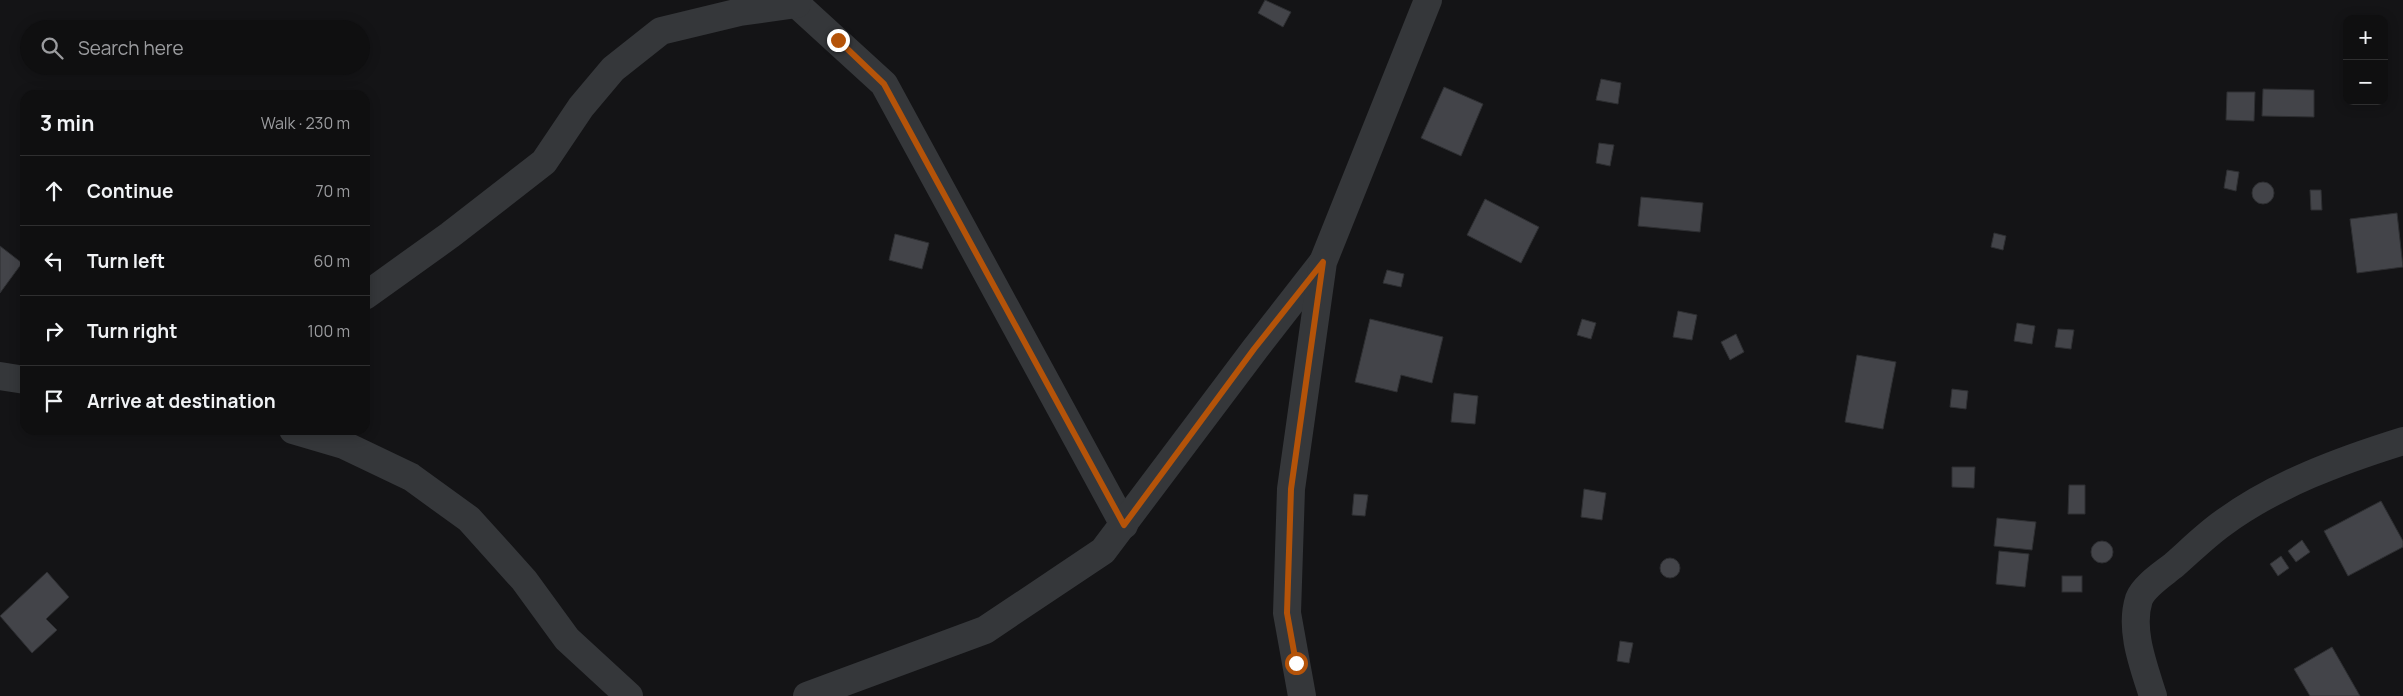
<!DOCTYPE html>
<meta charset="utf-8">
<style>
:root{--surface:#0f0f10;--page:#181819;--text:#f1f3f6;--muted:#9b9c9f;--line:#2f2f30}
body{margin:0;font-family:Manrope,sans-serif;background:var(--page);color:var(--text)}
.controls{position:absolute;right:15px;top:15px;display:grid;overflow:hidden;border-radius:10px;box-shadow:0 2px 12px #0003}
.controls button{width:45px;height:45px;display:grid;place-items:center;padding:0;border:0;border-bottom:1px solid var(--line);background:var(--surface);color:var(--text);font:25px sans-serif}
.stop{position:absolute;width:15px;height:15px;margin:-11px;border:4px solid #b45309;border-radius:50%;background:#fff}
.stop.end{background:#b45309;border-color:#fff;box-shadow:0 1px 5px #0008}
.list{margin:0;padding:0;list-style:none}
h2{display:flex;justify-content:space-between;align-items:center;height:65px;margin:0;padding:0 20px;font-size:21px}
h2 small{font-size:16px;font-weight:400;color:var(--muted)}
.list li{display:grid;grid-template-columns:32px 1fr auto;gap:15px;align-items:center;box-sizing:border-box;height:70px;padding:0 20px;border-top:1px solid var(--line)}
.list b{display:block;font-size:19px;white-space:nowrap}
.list em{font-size:16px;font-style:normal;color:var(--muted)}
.icon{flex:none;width:28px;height:28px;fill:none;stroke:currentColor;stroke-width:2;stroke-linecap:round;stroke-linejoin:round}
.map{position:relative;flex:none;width:2403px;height:696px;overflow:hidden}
.search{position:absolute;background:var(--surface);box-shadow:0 2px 12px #0003;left:20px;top:20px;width:350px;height:55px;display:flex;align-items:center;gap:12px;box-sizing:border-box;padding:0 18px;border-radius:28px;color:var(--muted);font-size:19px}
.panel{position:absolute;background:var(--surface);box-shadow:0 2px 12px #0003;left:20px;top:90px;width:350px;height:345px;border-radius:15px}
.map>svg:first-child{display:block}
.building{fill:#434449;stroke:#2e2f32}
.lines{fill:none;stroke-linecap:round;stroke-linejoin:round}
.minor{stroke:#35373a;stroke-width:28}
.route{stroke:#b45309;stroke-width:6}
</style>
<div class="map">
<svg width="2403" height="696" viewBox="0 0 2403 696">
<rect width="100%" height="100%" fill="#141416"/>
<!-- building -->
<g class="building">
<path d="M1265,0L1291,12L1283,27L1258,13Z"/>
<path d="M1601,79L1621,83L1618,104L1596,100Z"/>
<path d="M1444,87L1483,104L1461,156L1421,138Z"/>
<path d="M2263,89L2314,90V117L2262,116Z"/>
<path d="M2227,92H2255L2254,121L2226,120Z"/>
<path d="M1599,143L1614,145L1610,166L1596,163Z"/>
<path d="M2227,170L2239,172L2236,191L2224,188Z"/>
<circle cx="2263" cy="193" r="11"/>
<path d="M2310,190H2321L2322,210H2311Z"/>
<path d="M1641,197L1703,203L1700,232L1638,226Z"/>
<path d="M1485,199L1539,227L1521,263L1467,235Z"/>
<path d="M2397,213L2403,267L2357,273L2350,219Z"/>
<path d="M1994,233L2006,236L2003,250L1991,247Z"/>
<path d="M895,234L929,243L922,269L889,260Z"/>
<path d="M0,246L22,263L0,293Z"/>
<path d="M1387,270L1404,274L1401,287L1383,283Z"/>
<path d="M1678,311L1697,315L1692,340L1673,337Z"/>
<path d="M1370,319L1443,337L1432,383L1401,375L1397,392L1355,382Z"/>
<path d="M1582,319L1596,323L1591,339L1577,335Z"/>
<path d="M2017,323L2035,326L2032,344L2014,341Z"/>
<path d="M2058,329L2074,330L2071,349L2055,347Z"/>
<path d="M1736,334L1744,352L1730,360L1721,342Z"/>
<path d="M1857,355L1896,362L1883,429L1845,422Z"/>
<path d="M1952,389L1968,391L1966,409L1950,407Z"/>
<path d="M1454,393L1478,396L1475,424L1451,422Z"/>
<path d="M1952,467H1975L1974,488L1952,487Z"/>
<path d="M2069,485H2085V514H2068Z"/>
<path d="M1584,489L1606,493L1602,520L1581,517Z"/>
<path d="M1354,494L1368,495L1365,516L1352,515Z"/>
<path d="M2381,501L2403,541V547L2348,576L2324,531Z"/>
<path d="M1997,518L2036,522L2032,550L1994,546Z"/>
<path d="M2302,540L2310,552L2296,562L2288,551Z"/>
<circle cx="2102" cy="552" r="11"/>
<path d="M1999,551L2029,554L2025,587L1996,584Z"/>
<path d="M2281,556L2289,568L2278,576L2270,564Z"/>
<circle cx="1670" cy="568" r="10"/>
<path d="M47,572L69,597L46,619L57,630L32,653L0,616Z"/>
<rect x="2062" y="576" width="20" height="16"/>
<path d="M1620,641L1633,643L1629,663L1617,661Z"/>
<path d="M2332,647L2360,696H2310L2294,669Z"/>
</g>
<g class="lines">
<!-- minor -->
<g class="minor">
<path d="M792,0L884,84L1124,525"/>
<path d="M365,296L450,235L544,162L581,107L613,69L661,31L740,12L797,4"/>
<path d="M0,376L25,380"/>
<path d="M293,430L344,445L411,477L469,519L524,580L567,639L629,696"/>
<path d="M807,696L985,630L1103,551L1255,349L1322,263"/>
<path d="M1302,696L1287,613L1291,489L1323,262L1428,0"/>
<path d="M2153,696C2144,667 2129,630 2139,599C2144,586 2163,574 2174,565C2190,551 2206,535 2223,523C2276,484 2342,460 2403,441"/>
</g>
</g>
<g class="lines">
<!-- route -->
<path class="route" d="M838,40L884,84L1124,525L1254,349L1323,262L1291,489L1287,613L1296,663"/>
</g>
</svg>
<div class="controls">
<button>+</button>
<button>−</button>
</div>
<div class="stop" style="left:1296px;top:663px"></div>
<div class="stop end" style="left:838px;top:40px"></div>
<div class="search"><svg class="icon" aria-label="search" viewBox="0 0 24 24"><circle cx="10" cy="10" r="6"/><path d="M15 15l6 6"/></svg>Search here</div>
<section class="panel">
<h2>3 min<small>Walk · 230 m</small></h2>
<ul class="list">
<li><svg class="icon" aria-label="ahead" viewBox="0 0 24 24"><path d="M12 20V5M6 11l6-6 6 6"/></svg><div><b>Continue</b></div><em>70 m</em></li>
<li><svg class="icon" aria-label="left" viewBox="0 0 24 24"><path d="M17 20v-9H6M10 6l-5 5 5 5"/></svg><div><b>Turn left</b></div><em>60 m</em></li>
<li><svg class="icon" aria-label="right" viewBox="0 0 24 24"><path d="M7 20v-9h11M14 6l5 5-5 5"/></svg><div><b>Turn right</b></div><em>100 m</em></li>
<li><svg class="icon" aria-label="arrive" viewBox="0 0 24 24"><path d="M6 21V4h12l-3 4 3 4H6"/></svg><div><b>Arrive at destination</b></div></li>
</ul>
</section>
</div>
